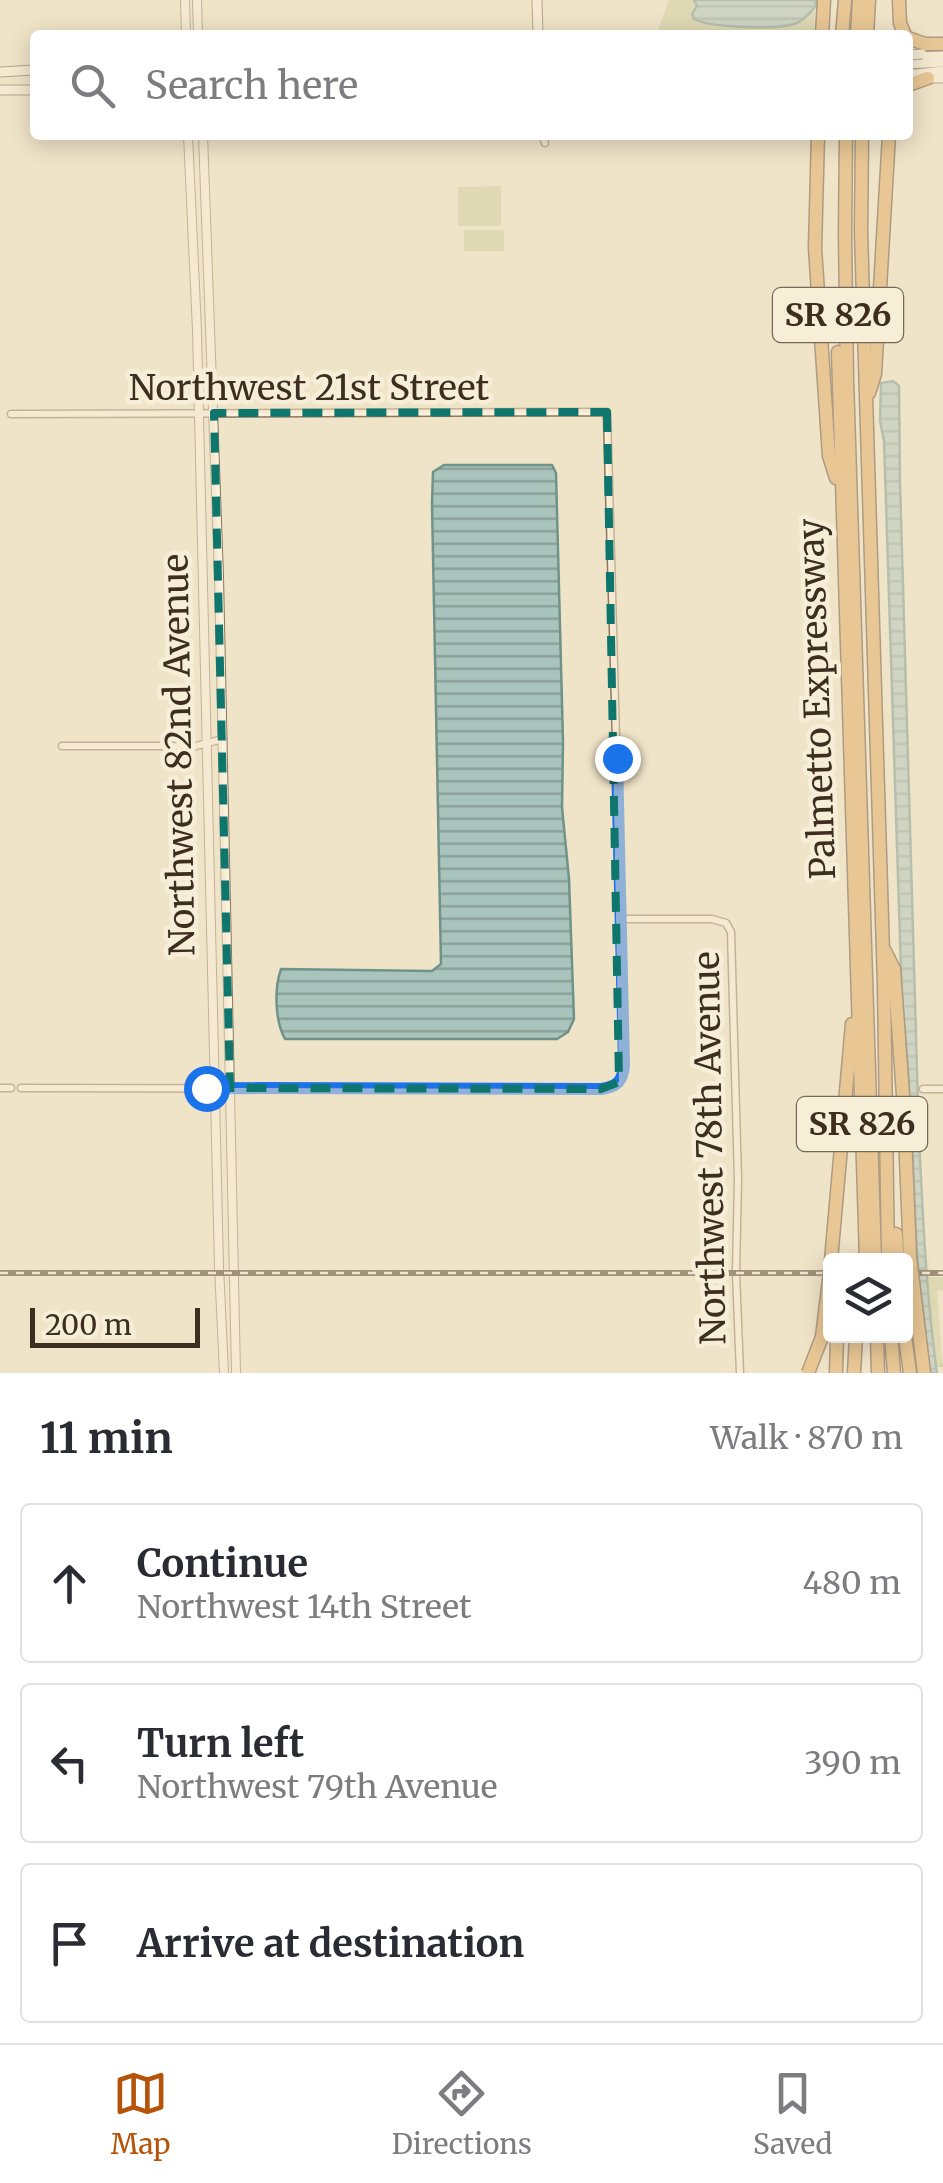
<!DOCTYPE html>
<meta charset="utf-8">
<style>
:root{--surface:#fff;--page:#f2f2f3;--text:#2b2b33;--muted:#7c7c81;--line:#e1e1e2;--accent:#b45309}
body{margin:0;font-family:Merriweather,serif;background:var(--page);color:var(--text)}
.controls{position:absolute;right:30px;bottom:30px;display:grid;overflow:hidden;border-radius:10px;box-shadow:0 5px 25px #0003}
.controls button{width:90px;height:90px;display:grid;place-items:center;padding:0;border:0;border-bottom:2px solid var(--line);background:var(--surface);color:var(--text);font:50px sans-serif}
.scale{position:absolute;left:30px;bottom:25px;width:170px;box-sizing:border-box;padding-left:10px;border:5px solid #3d2e20;border-top:0;font-size:28px;line-height:35px;white-space:nowrap;color:#3d2e20;-webkit-text-stroke:8px #f7eed8;paint-order:stroke}
.stop{position:absolute;width:30px;height:30px;margin:-22px;border:8px solid #1a73e8;border-radius:50%;background:#fff}
.stop.end{background:#1a73e8;border-color:#fff;box-shadow:0 2px 10px #0008}
.list{margin:0;padding:0;list-style:none}
h2{display:flex;justify-content:space-between;align-items:center;height:130px;margin:0;padding:0 40px;font-size:42px}
h2 small{font-size:32px;font-weight:400;color:var(--muted)}
.list li{display:grid;grid-template-columns:65px 1fr auto;gap:30px;align-items:center;box-sizing:border-box;height:160px;margin:0 20px 20px;padding:0 20px;border:2px solid var(--line);border-radius:10px}
.list b{display:block;font-size:38px;white-space:nowrap}
.list p{margin:0;font-size:32px;white-space:nowrap;color:var(--muted)}
.list em{font-size:32px;font-style:normal;color:var(--muted)}
.icon{flex:none;width:55px;height:55px;fill:none;stroke:currentColor;stroke-width:2;stroke-linecap:round;stroke-linejoin:round}
.map{position:relative;flex:none;width:943px;height:1373px;overflow:hidden}
.search{position:absolute;background:var(--surface);box-shadow:0 5px 25px #0003;left:30px;right:30px;top:30px;height:110px;display:flex;align-items:center;gap:25px;box-sizing:border-box;padding:0 35px;border-radius:10px;color:var(--muted);font-size:38px}
.sheet{height:670px;background:var(--surface)}
nav{display:flex;justify-content:space-around;align-items:center;box-sizing:border-box;height:140px;border-top:2px solid var(--line);background:var(--surface);font-size:28px;color:var(--muted)}
nav a{display:grid;justify-items:center;gap:5px}
nav .on{color:var(--accent)}
.map>svg:first-child{display:block}
.green{fill:#c9cf9b}
.forest{fill:url(#forest-firs)}
.water{fill:url(#water-rules);stroke:#6f938a;stroke-width:2.5}
.lines{fill:none;stroke-linecap:round;stroke-linejoin:round}
.minor-casing{stroke:#8d765c;stroke-width:9}
.tertiary-casing{stroke:#8d765c;stroke-width:10}
.secondary-casing{stroke:#6f573f;stroke-width:11}
.motorway-casing{stroke:#5b4430;stroke-width:15}
.minor{stroke:#faf1dc;stroke-width:6}
.tertiary{stroke:#faf1dc;stroke-width:8}
.secondary{stroke:#faf1dc;stroke-width:9}
.motorway{stroke:#e0a458;stroke-width:12}
.rail-casing{stroke:#3d2e20;stroke-width:6}
.rail{stroke:#f7eed8;stroke-width:2.5;stroke-dasharray:8;stroke-linecap:butt}
.secondary-bridge-casing{stroke:#6f573f;stroke-width:11;stroke-linecap:butt}
.motorway-bridge-casing{stroke:#5b4430;stroke-width:15;stroke-linecap:butt}
.secondary-bridge{stroke:#faf1dc;stroke-width:9}
.motorway-bridge{stroke:#e0a458;stroke-width:12}
.route{stroke:#1a73e8;stroke-width:12}
.marked{fill:none;stroke:#0f766e;stroke-width:8;stroke-dasharray:20 12;stroke-linejoin:round}
.labels{text-anchor:middle;stroke-width:9;stroke-linejoin:round;paint-order:stroke}
.shield{fill:#f7eed8;stroke:#756857;stroke-width:2.5}
.shield-label{font-size:32px;font-weight:bold;fill:#3d2e20}
.street-label{font-size:35px;fill:#3d2e20;stroke:#f7eed8}
</style>
<div class="map">
<svg width="943" height="1373" viewBox="0 0 943 1373">
<defs>
<pattern id="forest-firs" width="22" height="20" patternUnits="userSpaceOnUse" patternTransform="scale(2.5)"><rect width="22" height="20" fill="#c9cf9b"/><path d="M5 1l3.5 6h-7zM16 11l3.5 6h-7z" fill="#aeb285"/></pattern>
<pattern id="water-rules" width="6" height="5" patternUnits="userSpaceOnUse" patternTransform="scale(2.5)"><rect width="6" height="5" fill="#a9c4bc"/><path d="M0 2.5h6" fill="none" stroke="#8ba098"/></pattern>
</defs>
<rect width="100%" height="100%" fill="#f0e4c8"/>
<!-- green -->
<g class="green">
<path d="M669,0H694L697,6L692,14L694,19C711,28 780,30 797,23C804,20 810,12 815,7L814,35H656Z"/>
<path d="M501,186V226H458V187Z"/>
<rect x="464" y="230" width="40" height="21"/>
</g>
<!-- forest -->
<path class="forest" d="M926,1277H943V1290L937,1291L943,1367H936Z"/>
<!-- water -->
<g class="water">
<path d="M694,0H816L815,7C810,13 804,20 797,23C779,30 711,28 694,19L692,14L697,6Z"/>
<path d="M893,381L899,386L900,482L919,1139C923,1217 926,1295 937,1373H927C912,1249 916,1125 902,1001L884,441L880,421L881,383Z"/>
<path d="M444,465H552L556,473L563,742L562,807L569,879L574,1019L568,1032L557,1039H285C275,1021 274,989 281,969L432,971L441,964L432,504L433,472Z"/>
</g>
<g class="lines">
<!-- minor casing -->
<g class="minor-casing">
<g id="minor">
<path d="M542,135L545,143"/>
<path d="M11,414L607,412L625,1065C623,1080 617,1088 601,1089L21,1088"/>
<path d="M62,746H196L223,739"/>
<path d="M621,919H712L726,923L731,932L738,1179L736,1273L740,1373"/>
<path d="M0,1088H11"/>
<path d="M923,1089H943"/>
</g>
</g>
<!-- tertiary casing -->
<g class="tertiary-casing">
<g id="tertiary">
<path d="M185,0L186,35"/>
<path d="M197,0L198,35"/>
<path d="M188,135L197,330L219,1267L224,1373"/>
<path d="M203,135L219,576L236,1373"/>
</g>
</g>
<!-- secondary casing -->
<g class="secondary-casing">
<g id="secondary">
<path d="M537,0L538,35"/>
<path d="M916,57L943,56"/>
<path d="M908,64L943,62"/>
<path d="M0,72L35,70"/>
<path d="M908,75L943,71"/>
<path d="M926,78H943"/>
<path d="M0,90H35"/>
</g>
</g>
<!-- motorway casing -->
<g class="motorway-casing">
<g id="motorway">
<path d="M899,0L900,23L905,35"/>
<path d="M822,35L824,0"/>
<path d="M842,35L845,0"/>
<path d="M857,35L859,0"/>
<path d="M867,35L869,0"/>
<path d="M908,38L925,44H943"/>
<path d="M908,85L928,78"/>
<path d="M818,135L815,248L829,456L836,478"/>
<path d="M846,135L845,234L847,379L875,1260"/>
<path d="M862,135L861,232L884,985L888,1260"/>
<path d="M838,352L866,1260"/>
<path d="M869,393L875,374L889,135"/>
<path d="M885,951L894,969L904,1109L910,1257"/>
<path d="M896,1234L898,1260"/>
<path d="M831,1260L852,1024"/>
<path d="M877,1336L878,1373"/>
<path d="M891,1336L894,1373"/>
<path d="M905,1336L910,1373"/>
<path d="M836,1373L837,1336"/>
<path d="M854,1373L856,1336"/>
</g>
</g>
<!-- minor -->
<use href="#minor" class="minor"/>
<!-- tertiary -->
<use href="#tertiary" class="tertiary"/>
<!-- secondary -->
<use href="#secondary" class="secondary"/>
<!-- motorway -->
<use href="#motorway" class="motorway"/>
<!-- rail casing -->
<g class="rail-casing">
<g id="rail">
<path d="M0,1273H830"/>
<path d="M906,1273H943"/>
</g>
</g>
<!-- rail -->
<use href="#rail" class="rail"/>
<!-- secondary-bridge casing -->
<g class="secondary-bridge-casing">
<path id="secondary-bridge" d="M908,55L922,54"/>
</g>
<!-- motorway-bridge casing -->
<g class="motorway-bridge-casing">
<g id="motorway-bridge">
<path d="M910,1257L924,1373"/>
<path d="M808,1373L822,1337L830,1272"/>
</g>
</g>
<!-- secondary-bridge -->
<use href="#secondary-bridge" class="secondary-bridge"/>
<!-- motorway-bridge -->
<use href="#motorway-bridge" class="motorway-bridge"/>
</g>
<g class="lines">
<!-- route -->
<path class="route" d="M206,1088L601,1089C617,1087 623,1081 624,1065L617,758"/>
</g>
<!-- marked area -->
<path d="M0 0H943V1373H0ZM607,412L619,1082L601,1089L230,1088L214,413Z" fill="#f0e4c8" fill-opacity=".55" fill-rule="evenodd"/>
<path class="marked" d="M607,412L619,1082L601,1089L230,1088L214,413Z"/>
<g class="labels">
<!-- shield labels -->
<g class="shield">
<rect x="773" y="288" width="130" height="54" rx="8"/>
<rect x="797" y="1097" width="130" height="54" rx="8"/>
</g>
<g class="shield-label">
<text x="838" y="326">SR 826</text>
<text x="862" y="1135">SR 826</text>
</g>
<!-- street labels -->
<g class="street-label">
<text x="309" y="400">Northwest 21st Street</text>
<text transform="translate(817 699) rotate(-92)" y="12">Palmetto Expressway</text>
<text transform="translate(179 755) rotate(-91)" y="12">Northwest 82nd Avenue</text>
<text transform="translate(710 1148) rotate(-91)" y="12">Northwest 78th Avenue</text>
</g>
</g>
</svg>
<div class="controls">
<button><svg class="icon" aria-label="layers" viewBox="0 0 24 24"><path d="M12 4l9 5-9 5-9-5zM3 14l9 5 9-5"/></svg></button>
</div>
<div class="scale">200 m</div>
<div class="stop" style="left:206px;top:1088px"></div>
<div class="stop end" style="left:617px;top:758px"></div>
<div class="search"><svg class="icon" aria-label="search" viewBox="0 0 24 24"><circle cx="10" cy="10" r="6"/><path d="M15 15l6 6"/></svg>Search here</div>
</div>
<section class="sheet">
<h2>11 min<small>Walk · 870 m</small></h2>
<ul class="list">
<li><svg class="icon" aria-label="ahead" viewBox="0 0 24 24"><path d="M12 20V5M6 11l6-6 6 6"/></svg><div><b>Continue</b><p>Northwest 14th Street</p></div><em>480 m</em></li>
<li><svg class="icon" aria-label="left" viewBox="0 0 24 24"><path d="M17 20v-9H6M10 6l-5 5 5 5"/></svg><div><b>Turn left</b><p>Northwest 79th Avenue</p></div><em>390 m</em></li>
<li><svg class="icon" aria-label="arrive" viewBox="0 0 24 24"><path d="M6 21V4h12l-3 4 3 4H6"/></svg><div><b>Arrive at destination</b></div></li>
</ul>
</section>
<nav>
<a class="on"><svg class="icon" aria-label="map" viewBox="0 0 24 24"><path d="M3 6l6-2 6 2 6-2v14l-6 2-6-2-6 2zM9 4v14M15 6v14"/></svg>Map</a>
<a><svg class="icon" aria-label="directions" viewBox="0 0 24 24"><path d="M12 3l9 9-9 9-9-9zM9 14v-3h6M13 9l2 2-2 2"/></svg>Directions</a>
<a><svg class="icon" aria-label="saved" viewBox="0 0 24 24"><path d="M7 4h10v16l-5-4-5 4z"/></svg>Saved</a>
</nav>
